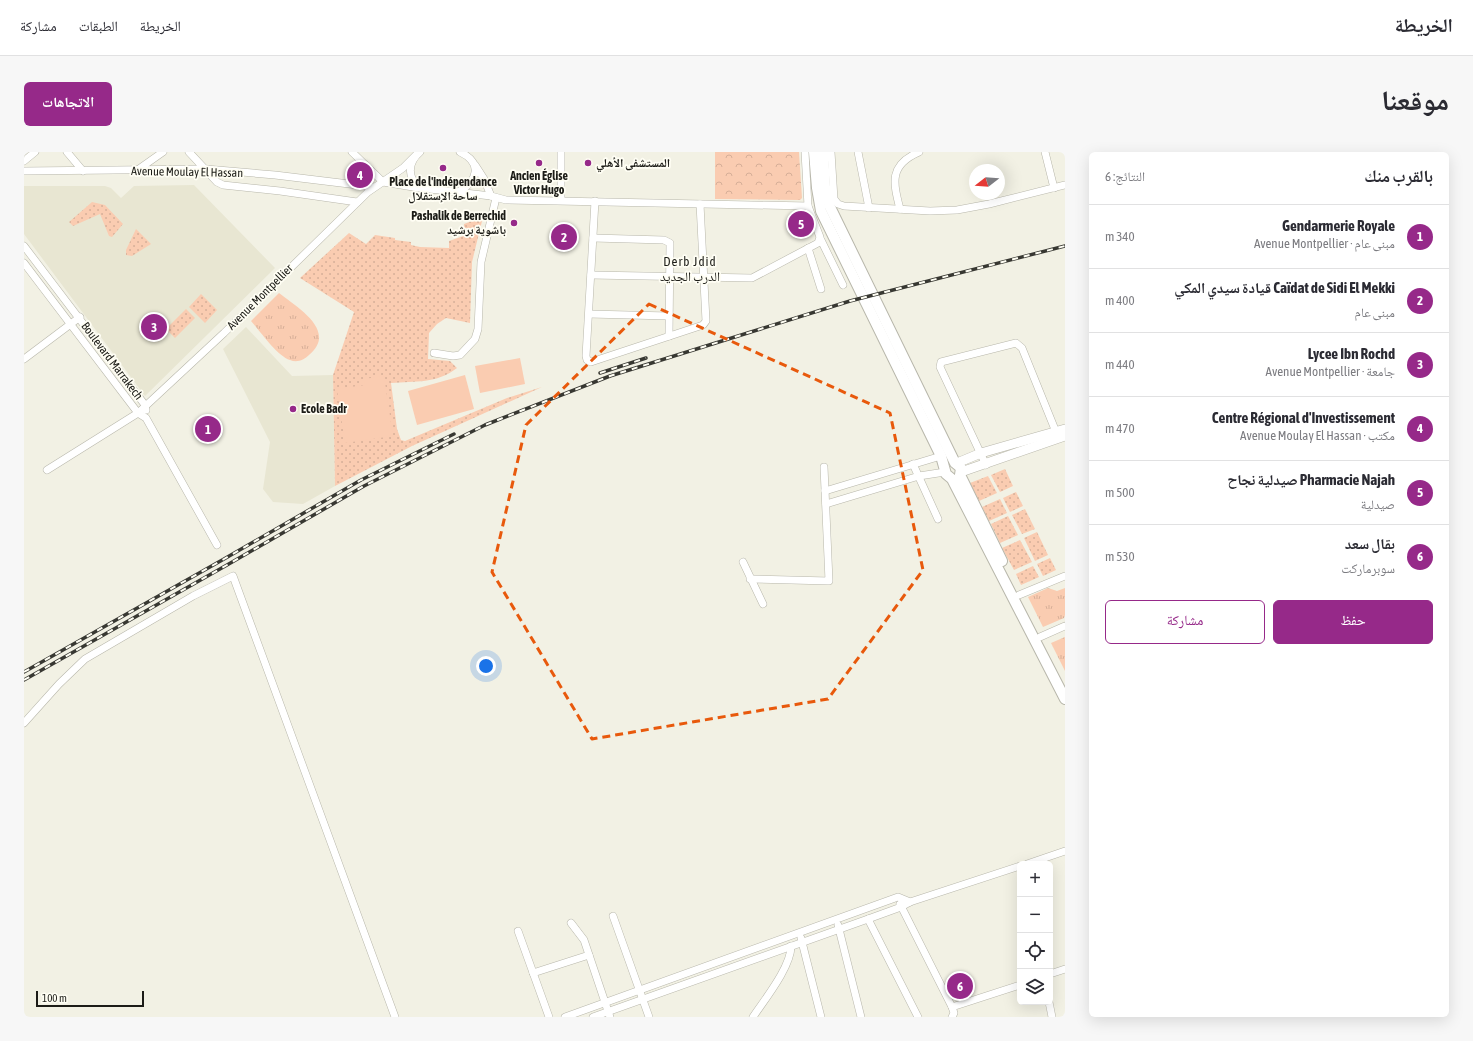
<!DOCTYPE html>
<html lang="ar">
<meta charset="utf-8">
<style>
:root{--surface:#fff;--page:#f7f7f7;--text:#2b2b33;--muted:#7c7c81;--line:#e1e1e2;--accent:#962989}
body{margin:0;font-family:"Asap Condensed","Noto Naskh Arabic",sans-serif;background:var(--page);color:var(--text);direction:rtl}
.controls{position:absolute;right:12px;bottom:12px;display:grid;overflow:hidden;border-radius:6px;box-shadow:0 4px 16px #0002}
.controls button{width:36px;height:36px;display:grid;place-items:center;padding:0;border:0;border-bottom:1px solid var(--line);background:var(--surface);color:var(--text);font:20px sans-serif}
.compass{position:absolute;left:945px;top:12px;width:36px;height:36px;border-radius:50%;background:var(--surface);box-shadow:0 4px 16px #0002;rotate:253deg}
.scale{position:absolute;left:12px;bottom:10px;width:108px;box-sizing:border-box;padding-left:4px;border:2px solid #1c1c17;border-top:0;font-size:11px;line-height:14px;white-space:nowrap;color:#1c1c17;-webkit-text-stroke:3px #fffef4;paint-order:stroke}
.you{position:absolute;left:462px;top:514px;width:14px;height:14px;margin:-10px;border:3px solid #fff;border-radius:50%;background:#1a73e8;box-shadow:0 0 0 6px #1a73e833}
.badge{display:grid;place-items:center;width:26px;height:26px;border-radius:50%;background:var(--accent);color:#fff;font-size:13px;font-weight:700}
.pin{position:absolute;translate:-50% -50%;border:2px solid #fff;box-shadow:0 1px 4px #0006}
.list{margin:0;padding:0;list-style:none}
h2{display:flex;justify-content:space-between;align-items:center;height:52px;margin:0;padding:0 16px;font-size:17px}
h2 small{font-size:13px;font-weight:400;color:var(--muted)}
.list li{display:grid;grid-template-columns:26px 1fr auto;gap:12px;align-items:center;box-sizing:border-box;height:64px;padding:0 16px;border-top:1px solid var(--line)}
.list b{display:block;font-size:15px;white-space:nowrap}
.list p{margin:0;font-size:13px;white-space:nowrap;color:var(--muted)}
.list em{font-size:13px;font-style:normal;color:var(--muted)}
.actions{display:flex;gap:8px;padding:12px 16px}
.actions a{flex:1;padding:9px 0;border:1px solid var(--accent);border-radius:6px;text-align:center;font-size:14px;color:var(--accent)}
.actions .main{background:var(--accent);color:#fff}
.icon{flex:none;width:22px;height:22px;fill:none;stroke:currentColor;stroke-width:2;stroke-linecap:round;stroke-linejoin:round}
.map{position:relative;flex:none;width:1041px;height:865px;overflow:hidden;direction:ltr;border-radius:6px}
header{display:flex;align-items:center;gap:24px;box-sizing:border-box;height:56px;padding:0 20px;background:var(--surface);border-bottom:1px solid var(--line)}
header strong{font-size:19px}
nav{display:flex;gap:22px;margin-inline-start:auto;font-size:14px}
.intro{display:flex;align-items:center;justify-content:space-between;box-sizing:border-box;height:96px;padding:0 24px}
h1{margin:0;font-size:28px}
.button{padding:10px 18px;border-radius:6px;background:var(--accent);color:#fff;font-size:14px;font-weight:700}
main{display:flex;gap:24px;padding:0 24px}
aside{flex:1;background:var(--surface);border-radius:6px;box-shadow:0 4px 16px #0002}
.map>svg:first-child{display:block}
.built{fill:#e8e6d2}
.grass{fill:url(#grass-dots)}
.forest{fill:url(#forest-crowns)}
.park{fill:url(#park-tufts)}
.garden{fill:#faccb1}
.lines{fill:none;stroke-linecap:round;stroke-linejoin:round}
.minor-casing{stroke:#b8b7ab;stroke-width:8}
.tertiary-casing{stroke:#b8b7ab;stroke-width:10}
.secondary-casing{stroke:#b8b7ab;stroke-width:12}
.minor{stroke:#fff;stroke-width:7}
.tertiary{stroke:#fff;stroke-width:9}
.secondary{stroke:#fff;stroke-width:10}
.rail-casing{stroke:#383832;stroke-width:3.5}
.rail{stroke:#fffef4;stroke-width:2;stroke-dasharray:6;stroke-linecap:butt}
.marked{fill:none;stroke:#e8590c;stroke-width:3;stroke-dasharray:8 5;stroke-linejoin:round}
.poi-dot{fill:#962989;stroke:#fffef4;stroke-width:1.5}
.labels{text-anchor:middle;stroke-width:3.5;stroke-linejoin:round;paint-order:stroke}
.poi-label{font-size:12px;font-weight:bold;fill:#1c1c17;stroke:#fffef4;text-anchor:start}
.street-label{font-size:12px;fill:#1c1c17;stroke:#fffef4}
.neighbourhood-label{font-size:13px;letter-spacing:1px;fill:#1c1c17;stroke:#fffef4}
</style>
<header>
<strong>الخريطة</strong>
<nav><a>الخريطة</a><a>الطبقات</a><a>مشاركة</a></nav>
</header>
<div class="intro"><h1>موقعنا</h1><a class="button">الاتجاهات</a></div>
<main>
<aside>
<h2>بالقرب منك<small>النتائج: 6</small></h2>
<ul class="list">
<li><span class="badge">1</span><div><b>Gendarmerie Royale</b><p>مبنى عام · Avenue Montpellier</p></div><em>340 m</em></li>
<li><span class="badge">2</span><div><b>Caïdat de Sidi El Mekki قيادة سيدي المكي</b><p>مبنى عام</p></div><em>400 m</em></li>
<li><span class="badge">3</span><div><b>Lycee Ibn Rochd</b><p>جامعة · Avenue Montpellier</p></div><em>440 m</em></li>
<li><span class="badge">4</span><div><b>Centre Régional d'Investissement</b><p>مكتب · Avenue Moulay El Hassan</p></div><em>470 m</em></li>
<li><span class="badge">5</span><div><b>Pharmacie Najah صيدلية نجاح</b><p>صيدلية</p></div><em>500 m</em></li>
<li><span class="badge">6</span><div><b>بقال سعد</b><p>سوبرماركت</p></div><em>530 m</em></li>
</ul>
<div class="actions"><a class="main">حفظ</a><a>مشاركة</a></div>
</aside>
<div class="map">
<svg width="1041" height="865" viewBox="0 0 1041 865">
<defs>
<pattern id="grass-dots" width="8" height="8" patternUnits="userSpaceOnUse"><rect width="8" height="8" fill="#faccb1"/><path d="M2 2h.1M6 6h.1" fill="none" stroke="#d6af98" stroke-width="1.8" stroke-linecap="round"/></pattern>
<pattern id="forest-crowns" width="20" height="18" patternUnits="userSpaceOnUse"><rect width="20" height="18" fill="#faccb1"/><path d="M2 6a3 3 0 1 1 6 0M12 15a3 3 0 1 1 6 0" fill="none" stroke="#d6af98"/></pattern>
<pattern id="park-tufts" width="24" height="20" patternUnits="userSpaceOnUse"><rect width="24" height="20" fill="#faccb1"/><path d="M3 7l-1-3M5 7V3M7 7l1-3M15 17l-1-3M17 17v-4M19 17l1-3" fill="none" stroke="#d6af98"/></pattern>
</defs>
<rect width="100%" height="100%" fill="#f2f1e4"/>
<!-- built -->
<g class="built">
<path d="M170,33L251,116L121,244L0,82V34H81L87,36L97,46L110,34Z"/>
<path d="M222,175L268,224L309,223L311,334L279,352L249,350L239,337L246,290L199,197Z"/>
</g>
<!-- grass -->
<g class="grass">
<path d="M68,50L81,53L99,72L88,85L85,84L76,62L49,74L45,70Z"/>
<path d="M459,65L448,110L446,171L422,166L413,172L405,181L404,207L426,209L433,216C412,232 392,229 367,231L373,277L377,288L381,289L483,246L518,235L388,294L311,334L309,223L330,160L276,126L325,81L342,92L351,83L371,86V88L387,90V93L396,95L425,96V89L448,81L447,76H440V72Z"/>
<path d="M112,77L127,92L108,104L102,103V98Z"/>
<path d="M177,142L193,158L181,171L165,155Z"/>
<path d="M162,157L171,166L151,186L142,177Z"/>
<path d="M981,317L989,334L976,340L967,323Z"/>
<path d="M964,324L973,341L955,349L946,331Z"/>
<path d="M992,340L999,354L986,360L979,346Z"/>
<path d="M976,347L983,361L965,369L958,355Z"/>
<path d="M1001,357L1011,377L998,382L988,363Z"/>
<path d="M984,364L994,383L976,391L967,372Z"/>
<path d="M1013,380L1024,403L1011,409L1000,386Z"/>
<path d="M996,388L1008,410L990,418L978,396Z"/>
<path d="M1026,406L1032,418L1019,424L1013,412Z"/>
<path d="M1009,414L1015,425L997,433L992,422Z"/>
</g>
<!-- forest -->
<path class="forest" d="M691,0H775L778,46L776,48L691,47Z"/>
<!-- park -->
<g class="park">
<path d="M255,141C273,155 314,179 285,203C280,208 273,211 266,208C253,204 236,179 227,169Z"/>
<path d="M1024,436L1033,439L1041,436V463L1040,466L1019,475L1004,445Z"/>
<path d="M1041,485V519L1027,491Z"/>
</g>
<!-- garden -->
<g class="garden">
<path d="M496,206L501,232L456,241L451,214Z"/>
<path d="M441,223L450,257L393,273L384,239Z"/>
<path d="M360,224L369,284L321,291L313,237L341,233L340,227Z"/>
</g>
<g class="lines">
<!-- minor casing -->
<g class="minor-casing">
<g id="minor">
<path d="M43,0L59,19"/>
<path d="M165,0L193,30L199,33L256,39L333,50"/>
<path d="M328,0L359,30L395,36"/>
<path d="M396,0C383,11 383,27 397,36L467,44L482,48L784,54"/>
<path d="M537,0V48"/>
<path d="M807,0L810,47L814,52L820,54L906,59L933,58L965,52L1041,33"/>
<path d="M834,0L845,56"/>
<path d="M1021,0L1030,36"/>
<path d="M0,9L11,0"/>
<path d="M451,13L460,27L467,44"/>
<path d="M0,19L182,17L251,23L350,35"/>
<path d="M112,19L139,0"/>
<path d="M434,40C454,29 459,11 436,0"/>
<path d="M571,49L562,204L563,208L567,210L679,173L682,169L676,52"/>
<path d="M876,57C869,30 865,13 895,0"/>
<path d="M569,86L640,88L646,91L645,184"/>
<path d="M797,88L819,133"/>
<path d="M0,94L121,253L122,258"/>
<path d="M784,96L797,137"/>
<path d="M0,111L114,261L122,266L193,393"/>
<path d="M567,123L728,126L794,91L796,85L784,54L781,0"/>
<path d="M565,162L645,164"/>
<path d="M410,201L429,204L436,203L451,187L454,177L457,110L472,46"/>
<path d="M0,207L56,165"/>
<path d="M889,312L914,367"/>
<path d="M962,313L916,215L917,210L992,191L998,196L1032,280"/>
<path d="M23,318L114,261L200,181L344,40L379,16L392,3"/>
<path d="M801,339L917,304"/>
<path d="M802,352L895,324L921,320"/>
<path d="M719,410L739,452"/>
<path d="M726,427L805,429L800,315"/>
<path d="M995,443L1041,424"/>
<path d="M1016,485L1041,474"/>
<path d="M0,571L35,532L61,507L169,444L209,424L371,865"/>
<path d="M1003,712L1041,699"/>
<path d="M876,752L928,855L930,861L928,865"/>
<path d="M589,764L625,865"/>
<path d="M844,767L894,865"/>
<path d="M547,771L560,788L586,865"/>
<path d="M814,773L837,865"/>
<path d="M494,779L525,865"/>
<path d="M777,786L797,865"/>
<path d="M509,821L565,803"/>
<path d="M1026,822L1041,817"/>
<path d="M1025,850L1028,865"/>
<path d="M928,855L996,833"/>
<path d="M541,865L874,745L886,750"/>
<path d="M569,865L844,767L877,755L886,750L996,714"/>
<path d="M729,865C741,847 767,815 767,794"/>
</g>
</g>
<!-- tertiary casing -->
<g class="tertiary-casing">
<g id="tertiary">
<path d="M933,311L957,301L1041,277"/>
<path d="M937,320L1041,284"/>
</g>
</g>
<!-- secondary casing -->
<g class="secondary-casing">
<g id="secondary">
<path d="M790,0L793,36L797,59L917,304L922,322L928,327L1041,547"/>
<path d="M799,0L801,35L806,55L931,311L937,316L936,323L978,409"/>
</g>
</g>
<!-- minor -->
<use href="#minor" class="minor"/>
<!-- tertiary -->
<use href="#tertiary" class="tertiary"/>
<!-- secondary -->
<use href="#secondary" class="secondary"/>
<!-- rail casing -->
<g class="rail-casing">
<g id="rail">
<path d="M576,221L622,206"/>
<path d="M0,520L200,407L337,328L430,282"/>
<path d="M0,528L203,413L340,334L461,273L586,224L826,149L1041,94"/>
</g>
</g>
<!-- rail -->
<use href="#rail" class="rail"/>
</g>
<!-- marked area -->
<path class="marked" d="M625,152L866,261L899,418L804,547L568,587L468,420L502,273Z"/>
<!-- markers -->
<g class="poi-dot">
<circle cx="515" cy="11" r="4"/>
<circle cx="564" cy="11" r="4"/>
<circle cx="419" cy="16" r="4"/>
<circle cx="490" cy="71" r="4"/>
<circle cx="269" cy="257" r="4"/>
</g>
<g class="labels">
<!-- poi labels -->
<g class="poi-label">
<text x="572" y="15">المستشفى الأهلي</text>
<text x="515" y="28" text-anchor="middle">Ancien Église<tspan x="515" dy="14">Victor Hugo</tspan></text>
<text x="419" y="34" text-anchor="middle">Place de l'indépendance<tspan x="419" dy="14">ساحة الإستقلال</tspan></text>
<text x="482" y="68" text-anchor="end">Pashalik de Berrechid<tspan x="482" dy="14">باشوية برشيد</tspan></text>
<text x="277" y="261">Ecole Badr</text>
</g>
<!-- street labels -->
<g class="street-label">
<text transform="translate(163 20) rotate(1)" y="4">Avenue Moulay El Hassan</text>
<text transform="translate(236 145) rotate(-45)" y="4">Avenue Montpellier</text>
<text transform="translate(88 209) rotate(53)" y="4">Boulevard Marrakech</text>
</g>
<!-- neighbourhood labels -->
<g class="neighbourhood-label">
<text x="666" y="114">Derb Jdid<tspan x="666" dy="15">الدرب الجديد</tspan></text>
</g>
</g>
</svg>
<div class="controls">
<button>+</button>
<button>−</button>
<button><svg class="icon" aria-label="locate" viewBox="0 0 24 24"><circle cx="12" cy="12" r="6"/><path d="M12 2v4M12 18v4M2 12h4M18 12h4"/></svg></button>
<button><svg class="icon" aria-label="layers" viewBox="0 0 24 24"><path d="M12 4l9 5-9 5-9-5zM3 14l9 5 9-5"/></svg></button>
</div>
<svg class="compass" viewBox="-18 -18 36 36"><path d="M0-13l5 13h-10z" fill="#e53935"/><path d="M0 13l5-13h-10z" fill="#7c7c81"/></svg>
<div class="scale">100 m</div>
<div class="you"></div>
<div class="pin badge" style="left:184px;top:277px">1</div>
<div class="pin badge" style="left:540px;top:85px">2</div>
<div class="pin badge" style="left:130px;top:175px">3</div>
<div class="pin badge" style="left:336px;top:23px">4</div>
<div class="pin badge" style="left:777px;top:72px">5</div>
<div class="pin badge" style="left:936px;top:834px">6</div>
</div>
</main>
